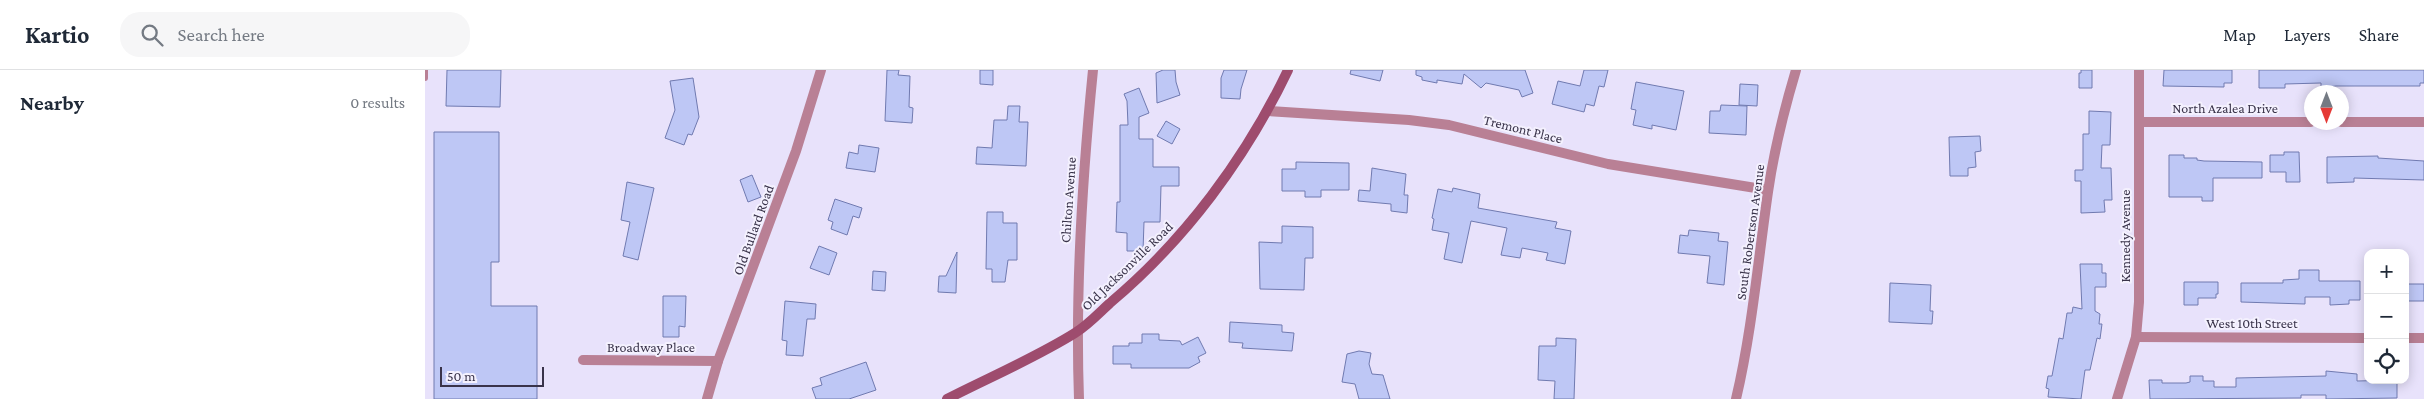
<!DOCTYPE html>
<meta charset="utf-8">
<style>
:root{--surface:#fff;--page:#f6f6f7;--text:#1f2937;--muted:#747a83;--line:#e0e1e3}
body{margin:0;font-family:"Crimson Pro",serif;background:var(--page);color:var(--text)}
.controls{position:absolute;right:15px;bottom:15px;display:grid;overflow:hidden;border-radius:10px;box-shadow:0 2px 12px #0003}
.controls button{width:45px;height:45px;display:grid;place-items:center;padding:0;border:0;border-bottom:1px solid var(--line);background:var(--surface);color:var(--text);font:25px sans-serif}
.compass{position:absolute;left:1879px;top:15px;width:45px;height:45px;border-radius:50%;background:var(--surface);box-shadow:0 2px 12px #0003;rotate:180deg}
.scale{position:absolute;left:15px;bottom:12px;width:104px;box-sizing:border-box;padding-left:5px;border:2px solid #39334a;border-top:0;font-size:14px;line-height:18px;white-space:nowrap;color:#39334a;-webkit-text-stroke:4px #f4f1fe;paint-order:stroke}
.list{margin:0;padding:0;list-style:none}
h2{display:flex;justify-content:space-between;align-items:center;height:65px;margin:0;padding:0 20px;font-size:21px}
h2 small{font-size:16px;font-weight:400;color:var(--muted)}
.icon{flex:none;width:28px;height:28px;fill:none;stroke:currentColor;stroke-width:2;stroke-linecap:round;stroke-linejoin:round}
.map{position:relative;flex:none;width:1999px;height:329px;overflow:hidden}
header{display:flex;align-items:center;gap:30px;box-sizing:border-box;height:70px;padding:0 25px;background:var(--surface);border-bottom:1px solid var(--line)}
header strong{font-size:24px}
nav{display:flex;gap:28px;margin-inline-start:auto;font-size:18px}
.search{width:350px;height:45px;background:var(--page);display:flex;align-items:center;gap:12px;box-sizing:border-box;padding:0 18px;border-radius:20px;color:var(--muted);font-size:19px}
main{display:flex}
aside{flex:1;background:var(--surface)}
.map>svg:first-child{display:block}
.building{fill:#bec7f5;stroke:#707ab0}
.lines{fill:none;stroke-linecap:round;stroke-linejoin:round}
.service{stroke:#b98095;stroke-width:6}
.minor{stroke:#b98095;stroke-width:10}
.secondary{stroke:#9e4c6e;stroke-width:10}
.labels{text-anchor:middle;stroke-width:4;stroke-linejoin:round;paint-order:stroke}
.street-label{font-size:14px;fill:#39334a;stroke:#f4f1fe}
</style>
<header>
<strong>Kartio</strong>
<div class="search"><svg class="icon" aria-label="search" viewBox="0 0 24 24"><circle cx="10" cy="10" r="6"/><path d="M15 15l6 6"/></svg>Search here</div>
<nav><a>Map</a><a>Layers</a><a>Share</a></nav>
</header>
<main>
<aside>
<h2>Nearby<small>0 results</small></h2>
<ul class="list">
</ul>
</aside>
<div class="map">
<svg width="1999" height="329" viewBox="0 0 1999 329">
<rect width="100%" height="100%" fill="#e8e2fb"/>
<!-- building -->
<g class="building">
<path d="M22,0H76L75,37L21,36Z"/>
<path d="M462,0H474L473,5L485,6L484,37L488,38L487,53L460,51Z"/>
<path d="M555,0H568V15L555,14Z"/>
<path d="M738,0H750L751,12L755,25L732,33L731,3Z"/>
<path d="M799,0H822L816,19L815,29L796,28V8Z"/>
<path d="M926,0H958L955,11L925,4Z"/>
<path d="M991,0H1100L1108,23L1097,27L1094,20L1061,13L1056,18L1039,4L1037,14L1012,10V13L997,10V7L991,5Z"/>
<path d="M1159,0H1183L1179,17L1174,16L1169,36L1161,34L1159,42L1127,34L1133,11L1155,16Z"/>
<path d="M1656,0H1667V18H1654V3H1656Z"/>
<path d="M1739,0H1807V13H1799V17L1738,16Z"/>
<path d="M1834,0H1999V13H1995V16H1911L1896,18V13L1860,14V18H1834Z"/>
<path d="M268,8L274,47L267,65L263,64L259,75L240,68L250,40L245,11Z"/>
<path d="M1211,12L1259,21L1251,60L1227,55V59L1208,55L1211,40L1206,39Z"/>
<path d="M1315,14L1333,15L1332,36L1314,35Z"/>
<path d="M714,18L724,43L714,47V69H728V97H754V116H736L735,152H719L718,181H702V163L691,162L692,132H695V55H703L702,31L699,24Z"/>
<path d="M1296,35L1322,36L1321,65L1284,63L1285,41H1295Z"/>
<path d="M583,36H595L594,52H603L601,96L551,94L552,77L567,78L569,50H582Z"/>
<path d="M1664,41L1686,42L1685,75H1677L1676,98H1686L1687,130H1679L1680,142L1656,143V111H1650V100H1658V64H1664Z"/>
<path d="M741,51L755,59L747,74L732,66Z"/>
<path d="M9,62H74V192H66V236H112V329H9Z"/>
<path d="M1555,66L1556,81L1550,82L1551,97L1543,98V106H1525L1524,67Z"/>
<path d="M434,75L454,78L450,102L421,98L424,82L433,84Z"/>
<path d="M1859,82H1874L1875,112H1861V102H1845V85H1859Z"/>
<path d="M1744,85H1759V88H1772V90L1779,91L1837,92V108H1788V131H1777V127H1744Z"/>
<path d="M1953,86V88L1999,91V110L1929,108V112L1902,113V87Z"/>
<path d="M871,92L924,93V120H896V127H880V121H857V99H871Z"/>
<path d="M947,98L981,104L979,125H983L982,143L966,141V134L933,131L934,120L945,121Z"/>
<path d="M327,105L336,127L323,132L315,110Z"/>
<path d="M202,112L229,118L213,190L198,186L205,152L196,150Z"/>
<path d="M1028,118L1055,124L1053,138L1132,152L1130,158L1146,161L1140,194L1121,190L1123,183L1097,178L1095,188L1076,185L1082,158L1046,151L1037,193L1019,189L1024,163L1007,160L1009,149L1007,148L1013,119L1027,122Z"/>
<path d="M410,129L437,138L434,148L428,146L422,165L406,159L408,152L403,150Z"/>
<path d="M562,142H578V153H592V190H583L580,212H567V199H561Z"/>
<path d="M857,156L888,157V188H880L879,220L835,219L834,172L857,173Z"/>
<path d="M1264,160L1294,163L1293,171L1303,172L1299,215L1282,213L1285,186L1253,183L1255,165L1263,166Z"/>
<path d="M394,176L412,183L404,205L385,198Z"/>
<path d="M532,182L531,223L513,222L514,206H521Z"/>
<path d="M1655,194H1677V203H1681V217H1670V241L1675,244L1674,254H1677L1675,269L1672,268L1665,300H1660L1656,329L1623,327L1624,319L1621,318L1623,306H1627L1634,268L1638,269L1642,243H1647L1648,237L1657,239Z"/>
<path d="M1874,200H1894V211H1935V230H1924V234L1905,235V227H1880V234L1816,232V213H1858V210L1874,209Z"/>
<path d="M448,201L461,202L460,221L447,220Z"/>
<path d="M1759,212H1793V224H1791V228H1773V235H1759Z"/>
<path d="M1465,213L1506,215L1505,241H1508L1507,254L1464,252Z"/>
<rect x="1980" y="214" width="19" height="17"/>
<path d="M238,226H261L260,257L254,256V267H238Z"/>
<path d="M360,231L391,234L390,249H382L378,286L361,285L362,271L357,270Z"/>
<path d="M805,252L857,255V262L869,263L867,281L817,278L818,273L804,272Z"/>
<path d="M717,264H734V270L755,271L757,275L773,267L781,283L773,287L775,292L764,298H706V294H688V276H704V273H717Z"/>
<path d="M1131,268L1151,269L1149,329H1129L1130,311L1113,310L1114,276H1131Z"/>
<path d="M934,281L946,283L944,294L947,304L958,305L965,329H934L930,314L917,312L922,284Z"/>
<path d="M441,292L451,320L424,329H391L387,318L397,315L395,308Z"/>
<path d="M1901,301L1932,304V311L1972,310V328L1901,329V325H1876V328L1725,329L1724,310H1737V313H1761L1765,312V306H1778V311H1789V317H1811V308L1901,306Z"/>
</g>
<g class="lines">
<!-- service -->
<path class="service" d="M0,8V0"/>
<!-- minor -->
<g class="minor">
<path d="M843,41L984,50L1024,55L1183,94L1343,120"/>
<path d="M1714,52H1886"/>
<path d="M1916,52H1999"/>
<path d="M1711,267L1943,268"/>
<path d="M1980,268H1999"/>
<path d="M158,290L293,291"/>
<path d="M282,329L293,291L371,81L396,0"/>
<path d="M654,329C650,219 657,110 668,0"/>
<path d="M1311,329C1327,261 1333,191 1343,122C1349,81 1359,40 1371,0"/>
<path d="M1692,329L1711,267L1714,232V0"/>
</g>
<!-- secondary -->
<path class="secondary" d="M522,329C565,307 610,288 650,263C663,255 674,243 685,233C760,170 821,88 863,0"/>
</g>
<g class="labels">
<!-- street labels -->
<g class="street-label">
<text x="1800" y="43">North Azalea Drive</text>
<text transform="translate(1098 59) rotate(14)" y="5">Tremont Place</text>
<text transform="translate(643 130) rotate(-86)" y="5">Chilton Avenue</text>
<text transform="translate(328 160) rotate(-70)" y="5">Old Bullard Road</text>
<text transform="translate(1325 162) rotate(-82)" y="5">South Robertson Avenue</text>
<text transform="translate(1700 166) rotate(-90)" y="5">Kennedy Avenue</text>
<text transform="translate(702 196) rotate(-44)" y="5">Old Jacksonville Road</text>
<text x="1827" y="258">West 10th Street</text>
<text x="226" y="282">Broadway Place</text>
</g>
</g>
</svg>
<div class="controls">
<button>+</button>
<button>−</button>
<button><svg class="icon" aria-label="locate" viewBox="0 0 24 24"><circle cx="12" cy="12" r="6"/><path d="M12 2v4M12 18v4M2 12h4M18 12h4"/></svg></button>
</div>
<svg class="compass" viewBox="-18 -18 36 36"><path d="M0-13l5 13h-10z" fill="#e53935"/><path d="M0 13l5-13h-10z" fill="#747a83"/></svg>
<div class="scale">50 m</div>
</div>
</main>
